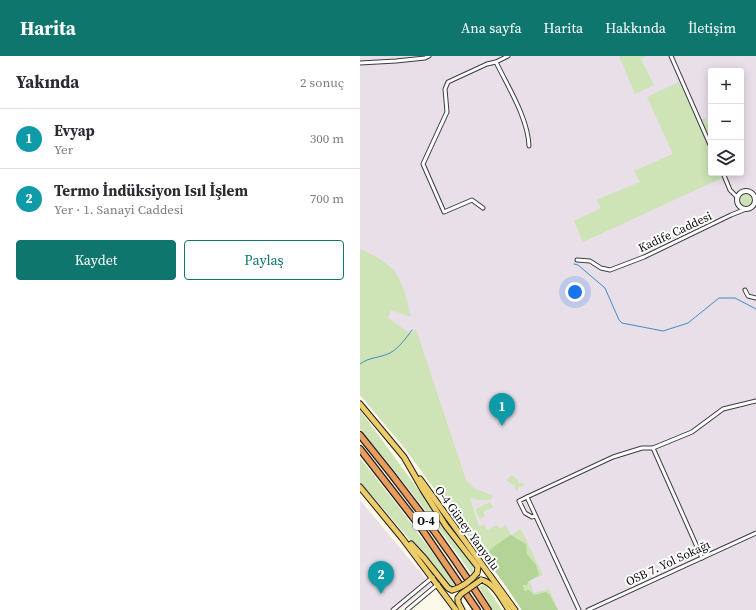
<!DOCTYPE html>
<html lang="tr">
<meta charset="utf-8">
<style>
:root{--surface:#fff;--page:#f7f7f7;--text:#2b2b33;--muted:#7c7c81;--line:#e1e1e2;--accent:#0f766e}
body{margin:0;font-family:"Source Serif 4",serif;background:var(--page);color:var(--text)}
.controls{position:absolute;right:12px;top:12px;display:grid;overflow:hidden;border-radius:4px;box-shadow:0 2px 10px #0003}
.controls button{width:36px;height:36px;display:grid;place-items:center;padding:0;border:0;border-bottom:1px solid var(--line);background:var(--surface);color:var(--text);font:20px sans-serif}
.you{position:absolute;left:215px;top:236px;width:14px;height:14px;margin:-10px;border:3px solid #fff;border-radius:50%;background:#1a73e8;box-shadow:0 0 0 6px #1a73e833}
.badge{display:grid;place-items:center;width:26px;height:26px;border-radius:50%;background:var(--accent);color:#fff;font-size:13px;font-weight:700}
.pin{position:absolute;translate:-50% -33px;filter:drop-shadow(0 1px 2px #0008)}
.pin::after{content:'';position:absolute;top:21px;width:14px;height:12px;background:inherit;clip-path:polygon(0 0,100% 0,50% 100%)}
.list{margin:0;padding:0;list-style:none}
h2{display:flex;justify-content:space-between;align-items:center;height:52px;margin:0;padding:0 16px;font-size:17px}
h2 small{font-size:13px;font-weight:400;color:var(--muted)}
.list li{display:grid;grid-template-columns:26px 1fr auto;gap:12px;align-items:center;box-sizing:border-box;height:60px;padding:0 16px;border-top:1px solid var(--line)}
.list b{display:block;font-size:15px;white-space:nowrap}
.list p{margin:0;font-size:13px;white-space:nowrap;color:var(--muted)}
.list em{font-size:13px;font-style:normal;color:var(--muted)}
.actions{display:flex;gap:8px;padding:12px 16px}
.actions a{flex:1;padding:9px 0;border:1px solid var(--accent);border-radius:4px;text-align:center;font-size:14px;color:var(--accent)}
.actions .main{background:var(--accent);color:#fff}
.icon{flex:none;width:22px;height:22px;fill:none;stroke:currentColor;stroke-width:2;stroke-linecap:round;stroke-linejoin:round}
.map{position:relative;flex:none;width:396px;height:554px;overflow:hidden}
header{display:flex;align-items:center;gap:24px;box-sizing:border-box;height:56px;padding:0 20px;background:var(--accent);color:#fff}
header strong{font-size:19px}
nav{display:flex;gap:22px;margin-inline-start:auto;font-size:14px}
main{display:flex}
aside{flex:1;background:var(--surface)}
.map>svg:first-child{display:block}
.industrial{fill:#e8dfe9;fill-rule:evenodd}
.green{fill:#cee4b7}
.forest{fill:#b3d397}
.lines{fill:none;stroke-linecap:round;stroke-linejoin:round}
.stream{stroke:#408ec1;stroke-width:1}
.minor-casing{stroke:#3d3d3d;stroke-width:5}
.tertiary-casing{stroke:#3d3d3d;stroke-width:6}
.primary-casing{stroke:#1b1b1b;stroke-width:7}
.motorway-casing{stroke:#1b1b1b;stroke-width:8}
.minor{stroke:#fff;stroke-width:3}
.tertiary{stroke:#fff;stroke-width:4}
.primary{stroke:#edcc6a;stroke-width:5}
.motorway{stroke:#e89c5d;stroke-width:5.5}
.primary-bridge-casing{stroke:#1b1b1b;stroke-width:7;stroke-linecap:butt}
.primary-bridge{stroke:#edcc6a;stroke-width:5}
.labels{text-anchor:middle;stroke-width:4;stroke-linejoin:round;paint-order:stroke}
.shield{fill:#fff;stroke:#545454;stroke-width:1}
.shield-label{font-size:11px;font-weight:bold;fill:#0a0a0a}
.street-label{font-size:12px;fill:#0a0a0a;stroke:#fff}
</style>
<header>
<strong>Harita</strong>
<nav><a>Ana sayfa</a><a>Harita</a><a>Hakkında</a><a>İletişim</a></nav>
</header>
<main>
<aside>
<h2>Yakında<small>2 sonuç</small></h2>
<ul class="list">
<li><span class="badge" style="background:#0f9aa8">1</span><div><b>Evyap</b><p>Yer</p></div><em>300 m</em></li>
<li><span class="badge" style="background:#0f9aa8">2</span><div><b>Termo İndüksiyon Isıl İşlem</b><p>Yer · 1. Sanayi Caddesi</p></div><em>700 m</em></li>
</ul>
<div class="actions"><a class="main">Kaydet</a><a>Paylaş</a></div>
</aside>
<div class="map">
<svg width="396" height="554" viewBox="0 0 396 554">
<rect width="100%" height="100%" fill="#fdf9e9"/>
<!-- industrial -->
<g class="industrial">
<path d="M0,0H396V554H162L143,526L43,390L0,339ZM351,15H381V117H351Z"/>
<path d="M0,444L71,529L39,554H0Z"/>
</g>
<!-- green -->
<g class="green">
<path d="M259,0H287L281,3L294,29L275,38Z"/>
<path d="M319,26L338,65L346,62L347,66L351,64V117H360L362,122L223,186L214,165L241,152L236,144L280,126L274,115L313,98L287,41Z"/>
<circle cx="386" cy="144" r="6"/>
<path d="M0,193C11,198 28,206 35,216C44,228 47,246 51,261L31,254L28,262L51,278L56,273L106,424L114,432L133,440L130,444H117L110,441L119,471L124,468L127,474L137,469L140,473L146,469L151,479L161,473L183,519L169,524L174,537L189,533L198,554H162L143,526L43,390L0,339Z"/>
<path d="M0,354L109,503L113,511V520C77,469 40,420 0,373Z"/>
<path d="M0,402L41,454L96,529L95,532L90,530L0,426Z"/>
<path d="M151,420H154L159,427H164V429L157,432L158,435H156L155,430L147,425L149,421Z"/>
<path d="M130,446L133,451L123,456L125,460L120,463L116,456V453Z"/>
<path d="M122,529L126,530L142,554H133L119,531Z"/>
</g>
<!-- forest -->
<path class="forest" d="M151,479L166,488L167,498L176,509L179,519L168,526L167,529H163L164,535L169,534L174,539L186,536L189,538L198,554H162L143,526L124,500L136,489Z"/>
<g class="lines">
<!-- stream -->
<g class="stream">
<path d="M214,208L218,209L245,232L259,264L262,267L303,275L328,267L359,242H375L396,253"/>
<path d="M0,308C9,301 20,302 30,297C39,292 46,282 52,274"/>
</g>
<!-- minor casing -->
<g class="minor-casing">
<g id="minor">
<path d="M311,0L351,91"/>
<path d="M136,6C148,31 168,62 169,90"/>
<path d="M0,7L36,5L65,2L69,0"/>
<path d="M363,117L370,134L377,141"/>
<path d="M123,152L112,144L84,156L63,108L87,56L85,33L88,26L127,8L136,6L148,0"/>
<path d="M217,204L230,205L241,212L250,214L284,201L371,159L386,153"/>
<path d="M385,234L388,240L396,242"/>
<path d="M293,392L342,502"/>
<path d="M167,441L253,401L282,392H293L332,376L363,353L396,345"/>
<path d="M175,460L172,461L165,457L159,445L167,441L219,554"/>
<path d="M33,554L73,521"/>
<path d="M47,554L78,528"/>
<path d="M228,554L396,477"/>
</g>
</g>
<!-- tertiary casing -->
<g class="tertiary-casing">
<circle id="tertiary" cx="386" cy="144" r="9"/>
</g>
<!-- primary casing -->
<g class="primary-casing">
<g id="primary">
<path d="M0,348L44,401L63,434L86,470L118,511L117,517"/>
<path d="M60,423L155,554"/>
<path d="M0,431L42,482L96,554"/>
<path d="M51,488L64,502L88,532L92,534"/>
<path d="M121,524C134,526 142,544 149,554"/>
<path d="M98,542V546L102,554"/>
</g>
</g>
<!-- motorway casing -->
<g class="motorway-casing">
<g id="motorway">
<path d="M0,379C46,435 89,493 128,554"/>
<path d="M0,393L59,469L117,554"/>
</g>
</g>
<!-- minor -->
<use href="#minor" class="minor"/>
<!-- tertiary -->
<use href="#tertiary" class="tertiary"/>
<!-- primary -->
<use href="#primary" class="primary"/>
<!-- motorway -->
<use href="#motorway" class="motorway"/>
<!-- primary-bridge casing -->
<g class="primary-bridge-casing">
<g id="primary-bridge">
<path d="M92,534C101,532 112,524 117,517"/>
<path d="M98,542L101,538L121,524"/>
</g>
</g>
<!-- primary-bridge -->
<use href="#primary-bridge" class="primary-bridge"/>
</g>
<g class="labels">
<!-- shield labels -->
<rect class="shield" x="53" y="456" width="26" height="18" rx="3"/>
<g class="shield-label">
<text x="66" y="469">O-4</text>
</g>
<!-- street labels -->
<g class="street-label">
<text transform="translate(315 176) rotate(-25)" y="4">Kadife Caddesi</text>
<text transform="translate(107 472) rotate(54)" y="4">O-4 Güney Yanyolu</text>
<text transform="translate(308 507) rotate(-25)" y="4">OSB 7. Yol Sokağı</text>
</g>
</g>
</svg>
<div class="controls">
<button>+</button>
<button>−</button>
<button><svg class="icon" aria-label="layers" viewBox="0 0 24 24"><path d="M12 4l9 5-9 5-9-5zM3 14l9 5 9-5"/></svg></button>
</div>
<div class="you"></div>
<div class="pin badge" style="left:142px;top:370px;background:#0f9aa8">1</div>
<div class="pin badge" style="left:21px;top:538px;background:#0f9aa8">2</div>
</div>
</main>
